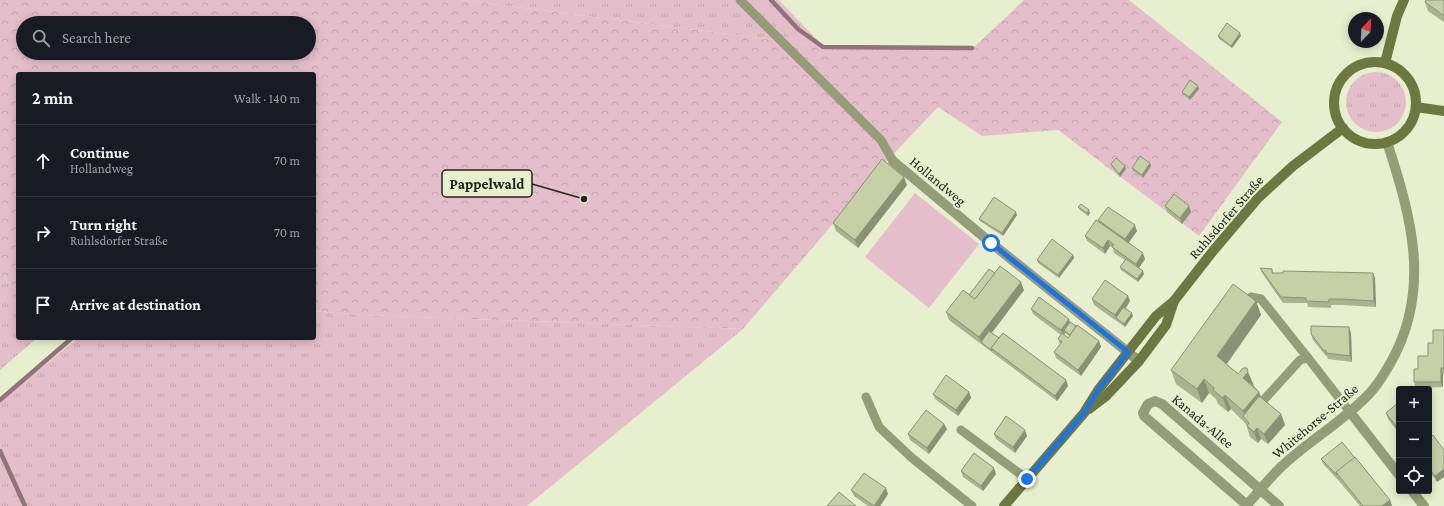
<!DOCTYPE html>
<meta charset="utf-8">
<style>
:root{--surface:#171b24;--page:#20242c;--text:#f1f3f6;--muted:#9ea1a6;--line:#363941}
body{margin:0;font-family:"Crimson Pro",serif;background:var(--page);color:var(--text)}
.controls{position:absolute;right:12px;bottom:12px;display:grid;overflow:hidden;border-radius:4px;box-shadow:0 2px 10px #0003}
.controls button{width:36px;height:36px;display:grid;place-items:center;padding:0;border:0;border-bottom:1px solid var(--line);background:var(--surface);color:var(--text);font:20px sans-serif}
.compass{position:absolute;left:1348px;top:12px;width:36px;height:36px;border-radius:50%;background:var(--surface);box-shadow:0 2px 10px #0003;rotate:24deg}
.stop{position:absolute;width:12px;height:12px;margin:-9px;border:3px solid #1a73e8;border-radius:50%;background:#fff}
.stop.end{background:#1a73e8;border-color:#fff;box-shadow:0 1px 4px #0008}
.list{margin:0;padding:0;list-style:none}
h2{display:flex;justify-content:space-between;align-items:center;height:52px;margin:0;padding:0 16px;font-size:17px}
h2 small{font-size:13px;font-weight:400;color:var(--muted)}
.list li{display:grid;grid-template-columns:26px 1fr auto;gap:12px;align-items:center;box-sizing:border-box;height:72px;padding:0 16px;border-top:1px solid var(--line)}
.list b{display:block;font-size:15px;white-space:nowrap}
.list p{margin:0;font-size:13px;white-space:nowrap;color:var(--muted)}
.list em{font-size:13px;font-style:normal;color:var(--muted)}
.icon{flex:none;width:22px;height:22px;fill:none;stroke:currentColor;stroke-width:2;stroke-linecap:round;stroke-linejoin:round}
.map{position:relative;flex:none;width:1444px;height:506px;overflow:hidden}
.search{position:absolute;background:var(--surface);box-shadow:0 2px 10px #0003;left:16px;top:16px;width:300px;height:44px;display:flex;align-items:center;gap:10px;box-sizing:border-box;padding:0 14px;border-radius:22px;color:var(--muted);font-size:15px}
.panel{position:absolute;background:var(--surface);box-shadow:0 2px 10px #0003;left:16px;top:72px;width:300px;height:268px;border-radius:4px}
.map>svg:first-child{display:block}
.grass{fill:url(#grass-tufts)}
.forest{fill:url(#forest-crowns);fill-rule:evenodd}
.pitch{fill:#e4bfcb}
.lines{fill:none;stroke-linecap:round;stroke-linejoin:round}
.stream{stroke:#91747a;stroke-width:4.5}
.lane{stroke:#959d78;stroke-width:9}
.street{stroke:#959d78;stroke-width:10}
.secondary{stroke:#6d7740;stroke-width:10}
.wall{fill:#aab28f;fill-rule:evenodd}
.shaded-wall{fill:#8b9174}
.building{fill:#c6cfa6;stroke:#8b9174}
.route{stroke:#1a73e8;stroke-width:5}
.labels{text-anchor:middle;stroke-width:4;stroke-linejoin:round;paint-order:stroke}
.street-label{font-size:14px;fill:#222519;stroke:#e7efce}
.leader{fill:none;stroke:#222519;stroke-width:1.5}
.callout-dot{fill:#222519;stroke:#e7efce;stroke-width:1.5}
.callout{fill:#e7efce;stroke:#222519;stroke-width:1.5}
.callout-label{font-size:15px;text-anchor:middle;font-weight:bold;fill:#222519}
</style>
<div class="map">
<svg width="1444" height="506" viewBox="0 0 1444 506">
<defs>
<pattern id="grass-tufts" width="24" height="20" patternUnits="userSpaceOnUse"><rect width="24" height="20" fill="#e4bfcb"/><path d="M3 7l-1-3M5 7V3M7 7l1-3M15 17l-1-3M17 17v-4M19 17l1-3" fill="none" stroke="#c3a4ae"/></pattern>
<pattern id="forest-crowns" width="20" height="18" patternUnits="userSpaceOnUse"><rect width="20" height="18" fill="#e4bfcb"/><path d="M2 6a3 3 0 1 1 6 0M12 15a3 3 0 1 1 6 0" fill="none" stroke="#c3a4ae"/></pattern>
</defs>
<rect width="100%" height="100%" fill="#e7efce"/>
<!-- grass -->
<g class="grass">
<path d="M461,0H779L823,46Z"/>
<circle cx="1376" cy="102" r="30"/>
<path d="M0,274L18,291V338H37L0,370Z"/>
<path d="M314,311L363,315L743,329L527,506H0V401L78,338H314Z"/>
</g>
<!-- forest -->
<path class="forest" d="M0,0H461L823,46L973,48L1024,0H1129L1282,122L1199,236L1058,130L982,136L938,107L885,163L743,329L363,315L314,311V74H18V291L0,274ZM23,23H309V53H23Z"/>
<!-- pitch -->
<path class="pitch" d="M915,193L979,244L929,308L865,257Z"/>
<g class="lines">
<!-- stream -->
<g class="stream">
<path d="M771,0L798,29L823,47L972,48"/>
<path d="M0,400L72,338"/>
<path d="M0,451L25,506"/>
</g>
<!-- lane -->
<g class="lane">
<path d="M740,0L881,140L893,161"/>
<path d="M1245,302L1251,297L1261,299L1308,358"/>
<path d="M866,397L879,427L912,458L972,506"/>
<path d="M1261,403L1300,360L1308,358L1350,412"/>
<path d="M961,430L1027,479"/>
</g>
<!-- street -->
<g class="street">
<path d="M893,161L991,243L1139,361"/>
<path d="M1350,412L1399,475"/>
<path d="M1412,491L1424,506"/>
<path d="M1246,506C1257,494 1267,481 1278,470C1305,443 1340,424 1367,396C1377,387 1384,374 1391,362C1432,289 1411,216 1387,142"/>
<path d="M1248,506L1144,416L1143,413L1148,404L1155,401L1162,404L1279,506"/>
</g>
<!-- secondary -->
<g class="secondary">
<circle cx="1375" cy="103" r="41"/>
<path d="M1385,63L1397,16L1404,0"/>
<path d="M1416,107L1444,111"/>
<path d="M1089,409L1106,396L1139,361L1166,325L1174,301"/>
<path d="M1004,506L1084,413L1099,389L1156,316L1174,301L1213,251L1258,198L1293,166L1343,128"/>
</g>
</g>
<!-- wall -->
<g class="wall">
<path d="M1444,0V22L1428,11L1425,2Z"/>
<path d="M1218,36H1241L1232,48L1219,39Z"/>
<path d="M1198,86L1199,89L1190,100L1183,95L1182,92Z"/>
<path d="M1150,163L1151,166L1143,178L1133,171L1132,168Z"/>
<path d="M1111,164L1125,166L1126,169L1120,177L1112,167Z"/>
<path d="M907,185L858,248L836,231L833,223Z"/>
<path d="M1165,206H1189L1191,212L1182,224L1167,212Z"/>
<path d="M1078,207L1090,213L1088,216L1080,210Z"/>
<path d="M1017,215L1003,236L980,221L979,219Z"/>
<path d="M1098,220L1137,231L1129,242L1145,259L1139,268L1143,271L1144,274L1138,282L1121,270L1120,267L1125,260L1114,253L1113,248L1110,246L1105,254L1087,241L1085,236L1099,222Z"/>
<path d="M1073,255L1074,258L1059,278L1038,263L1037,260Z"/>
<path d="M1260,268L1272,269L1273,273H1373L1375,278L1376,307L1342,305H1331V308L1308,307L1307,303H1283L1262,273Z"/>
<path d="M995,273L1024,290L992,333L999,338L1066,380L1068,386L1057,401L949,320L946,312L969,295Z"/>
<path d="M1128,296L1130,301L1126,308L1133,316L1125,327L1094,305L1092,299Z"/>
<path d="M1256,301L1261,315L1227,364L1238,374L1248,372L1254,386L1259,392L1262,398L1281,414L1285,425L1268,444L1261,439L1258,443L1250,437L1246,424L1231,409L1228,412L1218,404L1216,399L1209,393L1202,403L1176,384L1171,370Z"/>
<path d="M1031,309L1070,322L1099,341L1101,347L1081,376L1056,358L1054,352L1060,344L1058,339L1061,335L1033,314ZM1065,333L1069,336L1068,338L1064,335Z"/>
<path d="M1444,330V374H1443V387L1416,388L1414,382L1418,369L1428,356L1433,343Z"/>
<path d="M1351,333L1352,362L1328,359L1327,356H1326L1313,340L1311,334Z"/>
<path d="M969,392L971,398L958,416L935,399L933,394Z"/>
<path d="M1399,402V433L1388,419L1386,413Z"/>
<path d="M944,424L947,429L929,454L910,440L908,434Z"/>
<path d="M994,434L1027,436L1015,453L996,439Z"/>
<path d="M1429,438L1444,450V477L1437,482L1429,471Z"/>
<path d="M1321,459L1390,500L1392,506H1360L1339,481L1323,464Z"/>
<path d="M961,471L996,474L983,491L963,477Z"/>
<path d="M851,490L888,494L880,506H868L854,496Z"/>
</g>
<!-- shaded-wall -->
<g class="shaded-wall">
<path d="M1240,33L1241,36L1232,48L1231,46Z"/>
<path d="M1198,86L1199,89L1190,100L1189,97Z"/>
<path d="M1150,163L1151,166L1143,178L1142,175Z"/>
<path d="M1125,166L1126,169L1120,177L1119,174Z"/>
<path d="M904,177L907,185L858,248L855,240Z"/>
<path d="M1189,206L1191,212L1182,224L1180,218Z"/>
<path d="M1089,210L1090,213L1088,216L1087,213Z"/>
<path d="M1016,212L1017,215L1003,236L1002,233Z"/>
<path d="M1135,225L1137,231L1127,245L1125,239Z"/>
<path d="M1108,240L1110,246L1105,254L1103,248Z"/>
<path d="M1143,253L1145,259L1138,269L1136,264Z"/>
<path d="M1073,255L1074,258L1059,278L1058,275Z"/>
<path d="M1143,271L1144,274L1138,282L1137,279Z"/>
<path d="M1373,273L1375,278L1376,307L1374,301Z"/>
<path d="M1021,282L1024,290L983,344L981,342L979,337Z"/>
<path d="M1128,296L1130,301L1118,319L1116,318L1115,315Z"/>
<path d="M1256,301L1261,315L1222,370L1217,356Z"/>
<path d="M1132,313L1133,316L1125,327L1124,324Z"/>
<path d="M1069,319L1071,325L1064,330L1065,333L1063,336L1061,330Z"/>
<path d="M1349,327L1351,333L1352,362L1350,356Z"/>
<path d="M1099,341L1101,347L1081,376L1078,370Z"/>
<path d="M1441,368L1443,374V387L1441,382Z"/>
<path d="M1248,372L1254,386L1243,378Z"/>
<path d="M1204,379L1209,393L1202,403L1197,389Z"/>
<path d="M1066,380L1068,386L1057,401L1055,396Z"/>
<path d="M969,392L971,398L958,416L956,410Z"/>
<path d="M1259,392L1264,406L1245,418L1243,411Z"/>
<path d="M1225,395L1231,409L1228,412L1223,398Z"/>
<path d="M1281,414L1285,425L1268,444L1264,434Z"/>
<path d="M944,424L947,429L929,454L927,448Z"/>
<path d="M1257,428L1261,439L1258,443L1254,432Z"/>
<path d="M1025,430L1027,436L1015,453L1013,447Z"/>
<path d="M994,468L996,474L983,491L981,486Z"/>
<path d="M1444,469V477L1437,482L1435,476Z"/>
<path d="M886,488L888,494L880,506H874Z"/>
<path d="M1390,500L1392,506H1382Z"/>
</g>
<!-- building -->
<g class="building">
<path d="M1426,0H1444V16L1425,2Z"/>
<path d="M1227,23L1240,33L1231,46L1218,36Z"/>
<path d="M1190,80L1198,86L1189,97L1182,92Z"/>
<path d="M1140,156L1150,163L1142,175L1132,168Z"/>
<path d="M1116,158L1125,166L1119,174L1111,164Z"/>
<path d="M882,159L904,177L855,240L833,223Z"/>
<path d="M1174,194L1189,206L1180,218L1165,206Z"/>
<path d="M994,197L1016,212L1002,233L979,219Z"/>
<path d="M1081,204L1089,210L1087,213L1078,207Z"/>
<path d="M1108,207L1135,225L1125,239L1098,220Z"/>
<path d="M1096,220L1143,253L1136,264L1112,247L1114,245L1108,240L1103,248L1085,236Z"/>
<path d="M1052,239L1073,255L1058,275L1037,260Z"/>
<path d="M1126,259L1143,271L1137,279L1120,267Z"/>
<path d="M1000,266L1021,282L979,337L946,312L963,290L975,299Z"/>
<path d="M1260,268L1272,269V273H1283V271L1373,273L1374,301L1340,299H1329V302L1306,301V298L1281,297Z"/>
<path d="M989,269L995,273L975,299L969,295Z"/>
<path d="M1105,280L1128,296L1115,315L1092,299Z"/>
<path d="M1233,284L1256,301L1217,356L1238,374L1243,368H1247L1248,372L1243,378L1259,392L1243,411L1225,395L1223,398L1213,390L1214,388L1204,379L1197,389L1171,370Z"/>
<path d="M1039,297L1069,319L1061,330L1031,309Z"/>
<path d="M1123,307L1132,313L1124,324L1116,318Z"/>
<path d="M1070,322L1076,326L1070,335L1064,330Z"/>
<path d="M1077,325L1099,341L1078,370L1054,352L1062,342L1058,339L1062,333L1068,338Z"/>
<path d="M1311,326L1349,327L1350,356L1326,353V350L1324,351L1311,334Z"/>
<path d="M1433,330H1444V368H1441V382H1414V369H1418V356H1428V343H1433Z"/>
<path d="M989,331L999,338L991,348L992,351L981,342Z"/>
<path d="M1003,333L1066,380L1055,396L991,348Z"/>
<path d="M946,375L969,392L956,410L933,394Z"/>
<path d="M1259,396L1281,414L1264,434L1257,428L1254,432L1247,426L1249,423L1243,416Z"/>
<path d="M1399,402V430L1386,413Z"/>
<path d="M926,410L944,424L927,448L908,434Z"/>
<path d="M1006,416L1025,430L1013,447L994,434Z"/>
<path d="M1433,435L1444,450V469L1435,476L1429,468V438Z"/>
<path d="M1342,442L1355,458L1336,472L1337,475L1321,459Z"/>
<path d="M974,453L994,468L981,486L961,471Z"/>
<path d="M1355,457L1390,500L1382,506H1362H1363L1336,472Z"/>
<path d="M864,473L886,488L874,506L851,490Z"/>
<path d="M839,492L856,506H827Z"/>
</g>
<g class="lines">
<!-- route -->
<path class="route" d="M991,243L1128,352L1099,389L1084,413L1027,479"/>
</g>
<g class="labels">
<!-- street labels -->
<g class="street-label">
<text transform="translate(938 181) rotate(40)" y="5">Hollandweg</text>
<text transform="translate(1226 217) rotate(-49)" y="5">Ruhlsdorfer Straße</text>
<text transform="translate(1203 421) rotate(40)" y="5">Kanada-Allee</text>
<text transform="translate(1315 421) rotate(-40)" y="5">Whitehorse-Straße</text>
</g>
</g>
<!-- callouts -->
<path class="leader" d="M584 199L532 184"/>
<circle class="callout-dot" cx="584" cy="199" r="4"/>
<rect class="callout" x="442" y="170" width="90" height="27" rx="4"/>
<g class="callout-label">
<text x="487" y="189">Pappelwald</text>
</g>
</svg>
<div class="controls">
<button>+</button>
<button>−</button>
<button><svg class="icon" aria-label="locate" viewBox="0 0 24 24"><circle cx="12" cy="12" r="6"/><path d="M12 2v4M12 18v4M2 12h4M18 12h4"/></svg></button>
</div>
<svg class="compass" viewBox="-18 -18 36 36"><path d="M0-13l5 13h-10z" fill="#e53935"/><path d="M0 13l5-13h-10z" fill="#9ea1a6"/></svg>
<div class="stop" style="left:991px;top:243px"></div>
<div class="stop end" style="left:1027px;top:479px"></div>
<div class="search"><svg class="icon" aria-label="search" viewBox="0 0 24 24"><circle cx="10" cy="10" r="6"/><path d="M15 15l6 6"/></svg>Search here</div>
<section class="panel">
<h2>2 min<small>Walk · 140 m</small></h2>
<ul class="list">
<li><svg class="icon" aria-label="ahead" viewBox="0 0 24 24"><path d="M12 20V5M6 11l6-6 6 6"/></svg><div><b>Continue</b><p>Hollandweg</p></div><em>70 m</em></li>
<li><svg class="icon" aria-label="right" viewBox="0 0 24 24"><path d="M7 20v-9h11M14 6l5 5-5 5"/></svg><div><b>Turn right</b><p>Ruhlsdorfer Straße</p></div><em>70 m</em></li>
<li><svg class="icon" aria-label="arrive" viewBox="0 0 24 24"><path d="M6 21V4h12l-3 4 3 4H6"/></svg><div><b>Arrive at destination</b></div></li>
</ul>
</section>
</div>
